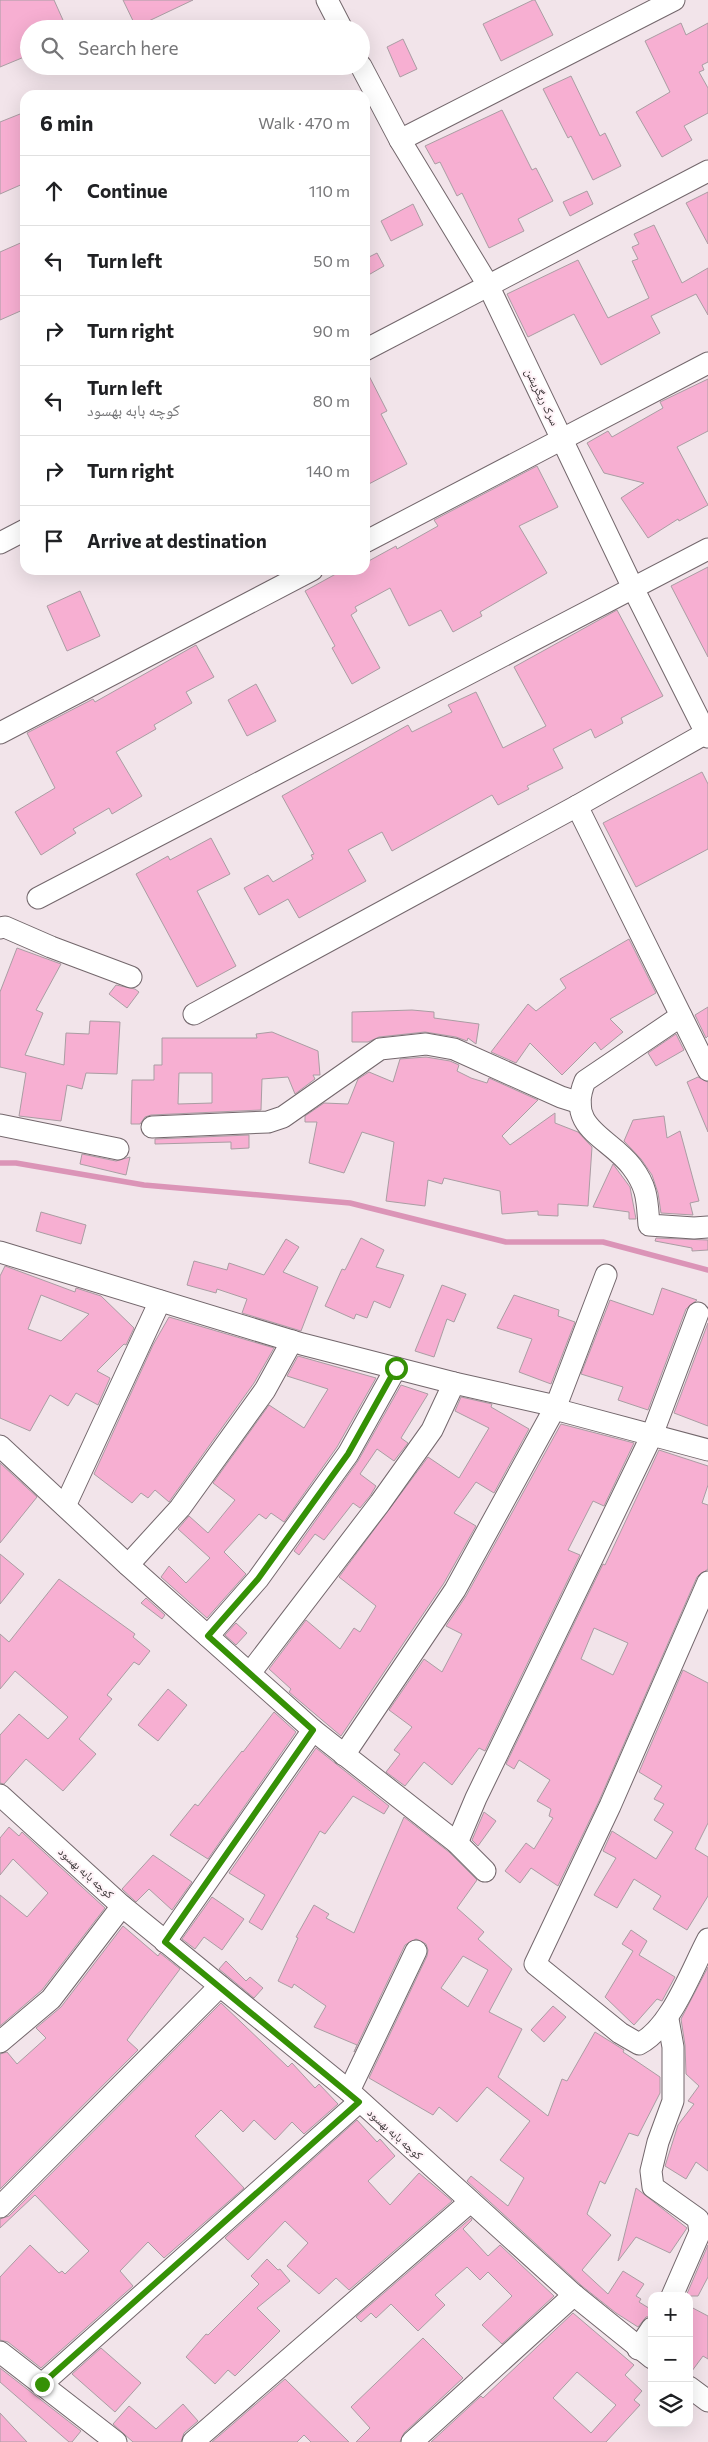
<!DOCTYPE html>
<meta charset="utf-8">
<style>
:root{--surface:#fff;--page:#f2f2f2;--text:#202124;--muted:#757577;--line:#e0e0e0}
body{margin:0;font-family:Commissioner,"Noto Naskh Arabic",sans-serif;background:var(--page);color:var(--text)}
.controls{position:absolute;right:15px;bottom:15px;display:grid;overflow:hidden;border-radius:10px;box-shadow:0 5px 20px #0002}
.controls button{width:45px;height:45px;display:grid;place-items:center;padding:0;border:0;border-bottom:1px solid var(--line);background:var(--surface);color:var(--text);font:25px sans-serif}
.stop{position:absolute;width:15px;height:15px;margin:-11px;border:4px solid #359105;border-radius:50%;background:#fff}
.stop.end{background:#359105;border-color:#fff;box-shadow:0 1px 5px #0008}
.list{margin:0;padding:0;list-style:none}
h2{display:flex;justify-content:space-between;align-items:center;height:65px;margin:0;padding:0 20px;font-size:21px}
h2 small{font-size:16px;font-weight:400;color:var(--muted)}
.list li{display:grid;grid-template-columns:32px 1fr auto;gap:15px;align-items:center;box-sizing:border-box;height:70px;padding:0 20px;border-top:1px solid var(--line)}
.list b{display:block;font-size:19px;white-space:nowrap}
.list p{margin:0;font-size:16px;white-space:nowrap;color:var(--muted)}
.list em{font-size:16px;font-style:normal;color:var(--muted)}
.icon{flex:none;width:28px;height:28px;fill:none;stroke:currentColor;stroke-width:2;stroke-linecap:round;stroke-linejoin:round}
.map{position:relative;flex:none;width:708px;height:2442px;overflow:hidden}
.search{position:absolute;background:var(--surface);box-shadow:0 5px 20px #0002;left:20px;top:20px;width:350px;height:55px;display:flex;align-items:center;gap:12px;box-sizing:border-box;padding:0 18px;border-radius:28px;color:var(--muted);font-size:19px}
.panel{position:absolute;background:var(--surface);box-shadow:0 5px 20px #0002;left:20px;top:90px;width:350px;height:485px;border-radius:15px}
.map>svg:first-child{display:block}
.lines{fill:none;stroke-linecap:round;stroke-linejoin:round}
.stream{stroke:#db94b7;stroke-width:5.5}
.building{fill:#f7afd2;stroke:#aa9da3;fill-rule:evenodd}
.minor-casing{stroke:#73676c;stroke-width:23}
.minor{stroke:#fff;stroke-width:21}
.route{stroke:#359105;stroke-width:6}
.labels{text-anchor:middle;stroke-width:4;stroke-linejoin:round;paint-order:stroke}
.street-label{font-size:12px;fill:#353032;stroke:#fef2f7}
</style>
<div class="map">
<svg width="708" height="2442" viewBox="0 0 708 2442">
<rect width="100%" height="100%" fill="#f2e4ea"/>
<g class="lines">
<!-- stream -->
<path class="stream" d="M0,1163H16L144,1185L350,1203L506,1242H603L708,1270"/>
</g>
<!-- building -->
<g class="building">
<path d="M0,0H54L67,29H29V55L0,67Z"/>
<path d="M123,0H193L136,27Z"/>
<path d="M533,0H535L553,35L501,61L483,24Z"/>
<path d="M681,23L686,35L708,23V62L702,65L704,70L699,72L708,88V113L684,126L692,140L662,157L636,112L670,92L645,41Z"/>
<path d="M403,39L417,69L400,77L387,47Z"/>
<path d="M571,76L600,136L605,133L621,166L593,180L571,136L568,138L543,89Z"/>
<path d="M502,110L532,170L536,168L553,201L518,219L524,231L489,248L462,193L457,196L440,162L435,164L425,146Z"/>
<path d="M25,112V183L0,194V122Z"/>
<path d="M587,191L593,204L570,216L563,202Z"/>
<path d="M708,192V244L686,203Z"/>
<path d="M413,204L423,225L391,241L381,221Z"/>
<path d="M654,225L682,283L708,268V315L696,294L651,316L660,333L601,365L574,314L528,337L507,294L578,260L608,318L649,298L632,261L638,259L632,247L639,244L634,234Z"/>
<path d="M25,241V309L0,320V252Z"/>
<path d="M377,253L384,266L365,277V259Z"/>
<path d="M365,368L387,411L381,414L407,464L365,486Z"/>
<path d="M708,379V431L677,447L708,505L679,521L678,519L648,538L621,498L644,483L604,473L587,443L608,431L612,437L663,408L660,402Z"/>
<path d="M537,466L558,507L519,526L547,573L480,612L482,616L453,632L441,610L409,626L390,588L355,607L357,611L351,615L380,668L352,684L332,648L335,646L305,591L343,570H365V563L396,546L397,549L438,526L434,520Z"/>
<path d="M708,567V657L671,586Z"/>
<path d="M80,591L100,636L67,651L47,606Z"/>
<path d="M617,610L663,696L621,718L623,723L595,738L591,729L553,749L563,768L527,786L529,789L498,805L492,795L392,851L382,832L348,850L366,881L299,918L288,899L259,915L244,888L268,875L273,882L313,859L311,855L314,854L282,796L408,725L412,732L452,712L448,705L476,692L503,748L546,726L514,667Z"/>
<path d="M196,645L214,677L186,692L192,703L154,725L156,729L116,752L142,796L112,814L109,808L73,829L76,833L41,855L15,812L55,788L27,733L93,699L95,702Z"/>
<path d="M256,684L276,721L247,736L228,700Z"/>
<path d="M702,772L708,784V849L636,887L603,823Z"/>
<path d="M211,838L230,874L197,891L236,966L197,987L136,874L168,856L170,860Z"/>
<path d="M629,939L656,993L610,1019L623,1032L601,1050L595,1042L562,1075L530,1043L516,1063L491,1052L528,1004L536,1011L566,988L560,979Z"/>
<path d="M17,948L61,964L36,1010L43,1013L25,1055L64,1065L66,1033L89,1034L90,1021L120,1022L117,1074L86,1073L82,1089L67,1085L61,1121L19,1116L26,1073L0,1067V992Z"/>
<path d="M116,985L135,989L139,992L127,1008L109,994Z"/>
<path d="M708,1007V1036L706,1038L695,1015Z"/>
<path d="M412,1010L434,1012V1018L479,1024L476,1044L468,1038L467,1041L456,1037L425,1032L379,1037L368,1042H352V1012Z"/>
<path d="M272,1032L318,1051L320,1075H313L315,1079L295,1094L288,1077L262,1079L261,1110L151,1115L145,1117L140,1124H131L132,1080H154V1065H162V1038H257L256,1034ZM179,1073H212V1103L178,1104Z"/>
<path d="M676,1034L684,1050L656,1066L648,1053Z"/>
<path d="M426,1057L450,1061L459,1065L457,1071L471,1078L487,1083L489,1078L538,1100L502,1136L510,1145L555,1113V1123L578,1132L592,1147L588,1206L558,1204V1216L538,1215V1211L502,1214L500,1191L444,1178L442,1184L428,1180L425,1206L386,1201L394,1142L362,1132L344,1173L309,1163L317,1122H305V1116L324,1103L348,1104L358,1079L369,1072L393,1082L400,1059Z"/>
<path d="M698,1077L708,1082V1132L687,1082Z"/>
<path d="M664,1116L667,1138L680,1131L699,1201L690,1203L693,1215L661,1213L658,1193L652,1175L641,1159L624,1141L633,1120Z"/>
<path d="M249,1135V1148L231,1149V1142L155,1144V1139Z"/>
<path d="M82,1154L116,1161L130,1157L126,1175L80,1164Z"/>
<path d="M613,1164L630,1187L636,1219H629V1212L593,1207Z"/>
<path d="M41,1212L86,1225L81,1244L36,1231Z"/>
<path d="M361,1238L384,1250L376,1267L404,1275L390,1308L374,1301L367,1318L356,1314L354,1319L325,1306L342,1269L345,1270Z"/>
<path d="M656,1238L708,1240V1250L692,1251V1248L655,1241Z"/>
<path d="M286,1239L299,1247L283,1272L318,1287L301,1331L242,1313L247,1299L217,1289L216,1293L187,1285L194,1261L227,1270L229,1263L264,1275Z"/>
<path d="M5,1266L75,1292L76,1288L101,1296L134,1328L126,1345L124,1344L97,1371L110,1378L98,1405L76,1393L68,1406L50,1395L30,1431L0,1418V1276ZM41,1295L89,1314L61,1341L28,1329Z"/>
<path d="M442,1285L466,1294L454,1322L447,1319L434,1357L415,1351Z"/>
<path d="M662,1288L697,1300L686,1309L648,1410L618,1400L623,1387L581,1374L610,1300L653,1315Z"/>
<path d="M514,1295L559,1310L558,1316L575,1322L551,1384L519,1372L532,1339L497,1328Z"/>
<path d="M169,1317L274,1348L254,1383L169,1502L155,1490L148,1498L141,1493L132,1503L94,1474L153,1345Z"/>
<path d="M708,1323V1426L674,1413Z"/>
<path d="M298,1356L376,1378L337,1447L284,1522L271,1513L266,1519L259,1514L224,1552L246,1574L207,1618L161,1577L169,1566L186,1583L210,1558L178,1529L189,1516L208,1533L235,1500L213,1483L269,1405L304,1428L328,1389L287,1376Z"/>
<path d="M401,1385L428,1394L401,1438L408,1443L394,1461L377,1449L360,1474L376,1486L370,1496L360,1508L353,1503L324,1540L315,1534L299,1555L294,1551L358,1461Z"/>
<path d="M461,1397L492,1404L491,1407L529,1429L494,1493L476,1482L454,1513L476,1526L444,1583L341,1736L289,1692L291,1689L269,1669L306,1620L340,1649L354,1628L360,1632L376,1606L339,1577L428,1457L459,1478L489,1428L455,1411Z"/>
<path d="M561,1424L634,1443L604,1506L593,1501L568,1550L580,1555L485,1751L479,1748L452,1785L424,1762L405,1786L386,1772L400,1754L394,1750L412,1727L389,1710L424,1659L442,1672L462,1634L446,1626L466,1596Z"/>
<path d="M659,1450L708,1466V1485L702,1503L708,1505V1569L697,1577L599,1801L558,1886L531,1868L520,1883L505,1871L526,1843L534,1849L553,1818L549,1816L551,1809L537,1801L550,1780L519,1760L514,1769L506,1764L603,1564L605,1565ZM594,1628L628,1643L613,1675L581,1659Z"/>
<path d="M0,1463L37,1497L0,1543Z"/>
<path d="M0,1554L24,1574L0,1604Z"/>
<path d="M59,1579L135,1634L133,1637L150,1651L139,1665L134,1662L107,1695L112,1699L79,1739L96,1754L63,1791L26,1759L4,1784L0,1783V1735L19,1714L48,1739L68,1717L15,1671L0,1689V1634L9,1642Z"/>
<path d="M146,1598L165,1615L162,1619L141,1603Z"/>
<path d="M236,1623L247,1633L236,1645L225,1635Z"/>
<path d="M683,1670L708,1683V1823L695,1849L708,1857V1896L687,1930L653,1909L661,1896L634,1879L617,1908L594,1895L616,1858L603,1851L612,1831L656,1859L673,1832L654,1820L664,1804L654,1799L662,1786L639,1772Z"/>
<path d="M168,1689L187,1705L158,1741L138,1725Z"/>
<path d="M274,1712L296,1732L208,1859L170,1835L195,1804L198,1806L242,1751L243,1752Z"/>
<path d="M316,1748L389,1806L384,1814L353,1796L325,1834L320,1831L262,1930L249,1922L265,1895L229,1873Z"/>
<path d="M484,1812L496,1821L478,1846L472,1840Z"/>
<path d="M404,1817L449,1852L477,1880L457,1908L484,1932L478,1939L512,1969L489,2012L522,2029L498,2077L548,2116L562,2079L567,2081L595,2032L624,2050L623,2052L660,2077V2093L638,2136L629,2133L605,2184L600,2181L587,2214L611,2235L582,2270L608,2294L623,2271L644,2284L636,2296L641,2299L639,2302L652,2310V2316L646,2317L638,2327L616,2313L582,2286L467,2181L471,2176L508,2206L524,2178L500,2160L530,2121L487,2087L457,2122L439,2107L433,2115L369,2078L427,1956L428,1950L426,1944L416,1939L405,1945L354,2052L357,2045L314,2027L326,2006L294,1984L292,1988L278,1981L298,1938L296,1937L314,1905L329,1914L326,1918L354,1933ZM463,1956L488,1970L468,2007L441,1988Z"/>
<path d="M9,1827L19,1836L22,1832L105,1908L42,1990L0,2026V1895L27,1917L48,1893L13,1859L0,1875V1838Z"/>
<path d="M153,1855L192,1882L172,1910L149,1889L136,1902L122,1889Z"/>
<path d="M212,1897L244,1919L222,1950L204,1937L195,1949L182,1939Z"/>
<path d="M123,1926L158,1956L160,1953L180,1969L127,2040L138,2050L0,2189V2054L7,2052L17,2064L46,2038L36,2028L61,2007Z"/>
<path d="M631,1930L647,1941L639,1955L675,1977L662,2001L657,1999L634,2025L605,1997L633,1951L622,1944Z"/>
<path d="M226,1961L246,1981L250,1977L263,1988L254,1998L219,1969Z"/>
<path d="M708,1967V2171L696,2162L686,2179L665,2166L678,2125L694,2104L688,2101L699,2086L686,2074L685,2045L681,2019Z"/>
<path d="M221,2003L288,2067L292,2063L315,2088L319,2084L338,2104L304,2134L292,2122L275,2140L254,2120L243,2132L221,2110L195,2136L244,2188L164,2258L148,2242L120,2271L133,2286L41,2368L8,2342L0,2340V2277L30,2245L59,2273L62,2271L65,2274L89,2251L35,2195L0,2228V2219L9,2216Z"/>
<path d="M553,2006L566,2017L544,2042L531,2030Z"/>
<path d="M357,2120L377,2142L380,2139L395,2156L368,2181L390,2205L419,2173L452,2201L349,2290L336,2278L319,2294L287,2266L308,2243L285,2221L248,2260L225,2238Z"/>
<path d="M636,2188L687,2228L670,2253L636,2237L618,2261Z"/>
<path d="M471,2218L472,2220L463,2229L488,2256L500,2245L554,2296L502,2344L482,2325L512,2296L488,2272L480,2280L467,2267L435,2295L445,2305L418,2331L391,2304L376,2318L371,2313L361,2322L356,2317Z"/>
<path d="M708,2245V2277L698,2296H686Z"/>
<path d="M267,2259L278,2270L280,2269L290,2281L257,2308L280,2331L235,2376L228,2370L215,2384L186,2357L206,2334L208,2335L259,2284L251,2276Z"/>
<path d="M689,2306L708,2316V2359L703,2356L689,2375Z"/>
<path d="M573,2313L634,2365L625,2375L642,2391L634,2400L640,2405L606,2442H431L481,2396L483,2398ZM577,2372L616,2405L591,2433L553,2398Z"/>
<path d="M423,2338L463,2378L404,2433L400,2442H356L370,2428L351,2407Z"/>
<path d="M101,2348L141,2383L115,2412L72,2374Z"/>
<path d="M0,2368L81,2431L72,2442H69L0,2382Z"/>
<path d="M285,2379L349,2442H311L304,2435L297,2442H212Z"/>
<path d="M183,2404L198,2421L184,2433L181,2442H133L113,2424L129,2406L156,2429Z"/>
<path d="M0,2413L27,2442H0Z"/>
</g>
<g class="lines">
<!-- minor casing -->
<g class="minor-casing">
<g id="minor">
<path d="M327,0L342,29"/>
<path d="M361,66L400,140L488,285L633,588L708,737"/>
<path d="M400,140L674,0"/>
<path d="M365,350L708,171"/>
<path d="M365,542L708,363"/>
<path d="M0,543L25,530"/>
<path d="M0,733L312,570"/>
<path d="M577,806L708,1070"/>
<path d="M38,898L708,549"/>
<path d="M0,928L5,927L51,947L131,977"/>
<path d="M194,1014L577,806L708,732"/>
<path d="M681,1016L585,1081C565,1129 610,1137 632,1167C648,1188 647,1201 649,1225L694,1228L708,1227"/>
<path d="M0,1125L118,1149"/>
<path d="M152,1127L268,1122L283,1117L380,1049L426,1044L454,1049L561,1097L580,1103"/>
<path d="M0,1252L302,1344L454,1383L556,1406L562,1411L708,1450"/>
<path d="M0,1446L128,1565L313,1730L457,1843L485,1871"/>
<path d="M65,1506L160,1301"/>
<path d="M128,1565L180,1508L265,1390L292,1341"/>
<path d="M708,1582L610,1806L535,1964L620,2033L639,2044C671,2028 691,1971 708,1939"/>
<path d="M208,1636L258,1579L348,1454L396,1368"/>
<path d="M250,1673L380,1503L432,1430L454,1383"/>
<path d="M344,1755L455,1590L556,1406L606,1275"/>
<path d="M0,1795L122,1906L349,2091L574,2295L652,2358"/>
<path d="M457,1843L476,1798L652,1435L698,1313"/>
<path d="M165,1942L313,1730"/>
<path d="M668,2019L673,2047V2101L658,2142L651,2171L653,2187L698,2219L700,2232L672,2296"/>
<path d="M0,2042L51,1999L122,1906"/>
<path d="M349,2091L416,1951"/>
<path d="M0,2207L220,1986"/>
<path d="M638,2349L652,2328"/>
<path d="M0,2352L116,2442"/>
<path d="M42,2384L359,2102"/>
<path d="M689,2387L708,2401"/>
<path d="M193,2442L470,2202"/>
<path d="M412,2442L574,2295"/>
</g>
</g>
<!-- minor -->
<use href="#minor" class="minor"/>
</g>
<g class="lines">
<!-- route -->
<path class="route" d="M42,2384L359,2102L165,1942L313,1730L208,1636L258,1579L348,1454L396,1368"/>
</g>
<g class="labels">
<!-- street labels -->
<g class="street-label">
<text transform="translate(542 397) rotate(64)" y="4">سرک ریگریشن</text>
<text transform="translate(86 1873) rotate(42)" y="4">کوچه بابه بهسود</text>
<text transform="translate(395 2134) rotate(42)" y="4">کوچه بابه بهسود</text>
</g>
</g>
</svg>
<div class="controls">
<button>+</button>
<button>−</button>
<button><svg class="icon" aria-label="layers" viewBox="0 0 24 24"><path d="M12 4l9 5-9 5-9-5zM3 14l9 5 9-5"/></svg></button>
</div>
<div class="stop" style="left:396px;top:1368px"></div>
<div class="stop end" style="left:42px;top:2384px"></div>
<div class="search"><svg class="icon" aria-label="search" viewBox="0 0 24 24"><circle cx="10" cy="10" r="6"/><path d="M15 15l6 6"/></svg>Search here</div>
<section class="panel">
<h2>6 min<small>Walk · 470 m</small></h2>
<ul class="list">
<li><svg class="icon" aria-label="ahead" viewBox="0 0 24 24"><path d="M12 20V5M6 11l6-6 6 6"/></svg><div><b>Continue</b></div><em>110 m</em></li>
<li><svg class="icon" aria-label="left" viewBox="0 0 24 24"><path d="M17 20v-9H6M10 6l-5 5 5 5"/></svg><div><b>Turn left</b></div><em>50 m</em></li>
<li><svg class="icon" aria-label="right" viewBox="0 0 24 24"><path d="M7 20v-9h11M14 6l5 5-5 5"/></svg><div><b>Turn right</b></div><em>90 m</em></li>
<li><svg class="icon" aria-label="left" viewBox="0 0 24 24"><path d="M17 20v-9H6M10 6l-5 5 5 5"/></svg><div><b>Turn left</b><p>کوچه بابه بهسود</p></div><em>80 m</em></li>
<li><svg class="icon" aria-label="right" viewBox="0 0 24 24"><path d="M7 20v-9h11M14 6l5 5-5 5"/></svg><div><b>Turn right</b></div><em>140 m</em></li>
<li><svg class="icon" aria-label="arrive" viewBox="0 0 24 24"><path d="M6 21V4h12l-3 4 3 4H6"/></svg><div><b>Arrive at destination</b></div></li>
</ul>
</section>
</div>
